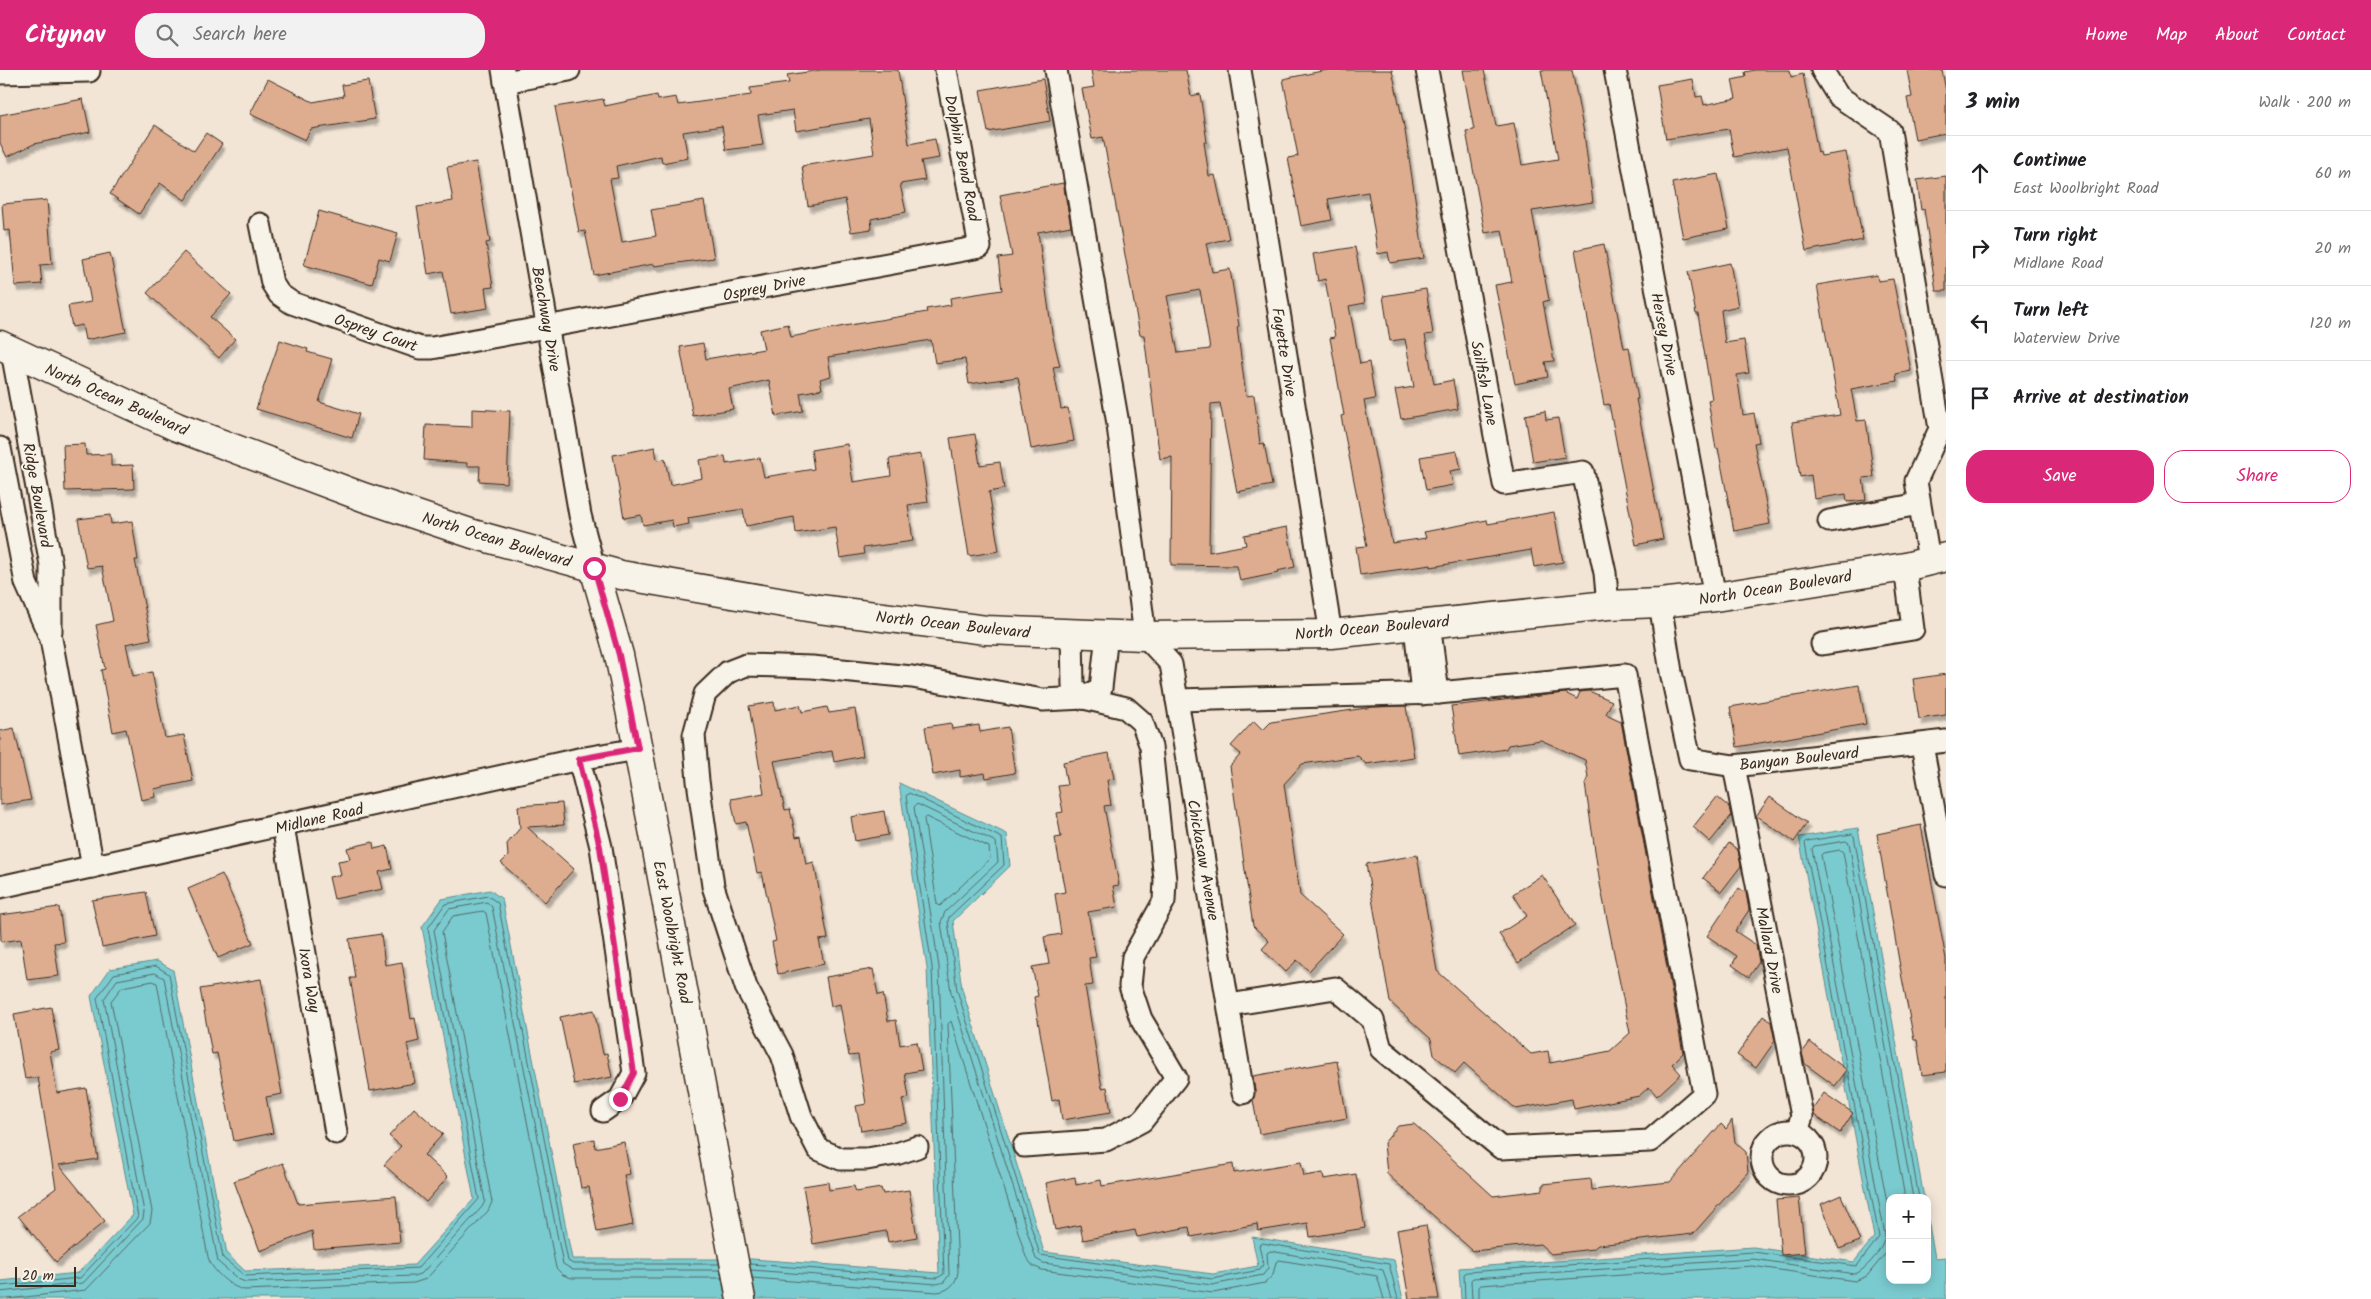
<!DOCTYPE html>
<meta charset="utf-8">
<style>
:root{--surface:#fff;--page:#f2f2f2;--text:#202124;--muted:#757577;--line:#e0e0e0;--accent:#db2777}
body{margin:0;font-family:Kalam,sans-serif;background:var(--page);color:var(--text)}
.controls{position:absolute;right:15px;bottom:15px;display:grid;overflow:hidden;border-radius:10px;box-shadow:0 2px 12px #0003}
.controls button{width:45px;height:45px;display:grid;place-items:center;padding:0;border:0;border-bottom:1px solid var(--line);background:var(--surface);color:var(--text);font:25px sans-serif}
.scale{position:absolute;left:15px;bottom:12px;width:61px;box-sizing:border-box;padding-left:5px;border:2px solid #3b2a1e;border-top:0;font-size:14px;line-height:18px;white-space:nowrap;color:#3b2a1e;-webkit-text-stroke:4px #f7f3e8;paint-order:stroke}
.stop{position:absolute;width:15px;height:15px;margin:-11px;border:4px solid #db2777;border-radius:50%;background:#fff}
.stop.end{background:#db2777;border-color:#fff;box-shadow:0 1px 5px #0008}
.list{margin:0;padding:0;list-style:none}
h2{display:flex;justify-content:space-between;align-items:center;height:65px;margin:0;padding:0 20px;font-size:21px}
h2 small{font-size:16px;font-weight:400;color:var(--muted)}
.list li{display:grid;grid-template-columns:32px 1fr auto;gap:15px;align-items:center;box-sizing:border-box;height:75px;padding:0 20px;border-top:1px solid var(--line)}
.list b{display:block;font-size:19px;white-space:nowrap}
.list p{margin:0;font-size:16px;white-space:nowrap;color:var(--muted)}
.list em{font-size:16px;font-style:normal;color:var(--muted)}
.actions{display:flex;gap:10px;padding:15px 20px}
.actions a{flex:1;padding:11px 0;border:1px solid var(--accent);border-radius:20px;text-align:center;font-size:18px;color:var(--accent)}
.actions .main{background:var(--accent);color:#fff}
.icon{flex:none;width:28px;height:28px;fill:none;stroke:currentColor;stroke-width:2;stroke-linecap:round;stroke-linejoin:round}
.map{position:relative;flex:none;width:1946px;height:1229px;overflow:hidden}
header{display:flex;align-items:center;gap:30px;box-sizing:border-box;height:70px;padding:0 25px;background:var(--accent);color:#fff}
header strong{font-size:24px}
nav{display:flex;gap:28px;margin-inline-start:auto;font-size:18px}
.search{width:350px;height:45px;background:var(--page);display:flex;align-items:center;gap:12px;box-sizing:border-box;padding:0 18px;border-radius:20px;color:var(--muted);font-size:19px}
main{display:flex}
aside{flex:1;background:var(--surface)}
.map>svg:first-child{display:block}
.water{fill:#7acbd0;stroke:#618b89}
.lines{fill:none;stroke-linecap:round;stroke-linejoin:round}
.shore{stroke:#546a65;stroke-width:1}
.building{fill:#dead90;stroke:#3b2a1e;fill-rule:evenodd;filter:url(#shadow)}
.minor-casing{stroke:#3b2a1e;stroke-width:25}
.major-casing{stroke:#3b2a1e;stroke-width:31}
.minor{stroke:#f7f3e8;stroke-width:21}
.major{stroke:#f7f3e8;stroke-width:28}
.route{stroke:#db2777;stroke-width:6}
.labels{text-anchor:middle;stroke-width:4;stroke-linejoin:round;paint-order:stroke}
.street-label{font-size:16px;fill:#3b2a1e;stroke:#f7f3e8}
</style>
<header>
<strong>Citynav</strong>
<div class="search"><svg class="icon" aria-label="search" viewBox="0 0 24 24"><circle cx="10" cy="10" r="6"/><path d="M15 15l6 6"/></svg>Search here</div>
<nav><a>Home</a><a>Map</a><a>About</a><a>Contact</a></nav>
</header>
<main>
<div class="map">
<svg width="1946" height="1229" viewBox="0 0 1946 1229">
<defs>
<filter id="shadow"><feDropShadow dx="3" dy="5.5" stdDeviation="1" flood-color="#0004"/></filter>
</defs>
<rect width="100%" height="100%" fill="#f2e5d6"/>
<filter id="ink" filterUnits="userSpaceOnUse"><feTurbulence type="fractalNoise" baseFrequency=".02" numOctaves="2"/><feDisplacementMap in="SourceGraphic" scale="10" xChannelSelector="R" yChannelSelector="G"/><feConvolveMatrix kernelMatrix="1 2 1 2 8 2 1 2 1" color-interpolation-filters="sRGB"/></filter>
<g filter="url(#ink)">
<!-- water -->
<g class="water">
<path d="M899,713L1007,764L1010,796L953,851L962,919L1044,1182L1213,1204L1258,1196L1252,1167L1394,1190L1403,1229H0V1211L78,1203L133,1145L91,926L110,899L157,891L173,900L227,1184L245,1201L414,1195L474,1129L422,857L442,829L490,820L502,829L572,1189H752L939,1203L927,898Z"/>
<path d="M1858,758L1924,1128H1890V1210H1927V1144L1935,1188L1946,1187V1229H1461L1459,1198L1753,1177L1854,1192L1874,1167L1799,767Z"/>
</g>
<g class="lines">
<!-- shore -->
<g class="shore">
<path d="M926,747L989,777L990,789L940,836L937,834L924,749Z"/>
<path d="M1847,999L1805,773L1807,771L1852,764L1854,766L1919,1128"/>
<path d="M1890,1148L1821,785L1823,783L1840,780L1843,782L1905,1128"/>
<path d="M750,1194L937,1208L944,1204L932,897L906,726L909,723L1002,768L1004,795L949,847L948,851L957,920L1040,1185L1212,1209L1260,1200L1263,1194L1259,1175L1262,1173L1389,1194L1398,1229"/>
<path d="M751,1200L937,1214L944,1212L949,1205L939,897L914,737L917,734L996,772L998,792L945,842L941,852L951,922L1036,1189L1043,1193L1212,1215L1263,1205L1268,1198L1267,1183L1270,1181L1383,1200L1392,1229"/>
<path d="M752,1208L937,1222C949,1221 956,1214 958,1202L948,954L951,951L1026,1187L1033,1196L1042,1200L1213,1223L1265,1213L1273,1205L1276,1192L1279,1190L1377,1206L1384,1229"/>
<path d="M0,1216L80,1208L138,1147L97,928L114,904L156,896L169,904L223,1188L245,1206L418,1198L479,1129L428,858L445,834L488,826L498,833L568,1191L573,1194H719"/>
<path d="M0,1222L83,1213L143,1149L144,1142L104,929L117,910L155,903L164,908L218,1192L238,1209L245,1212L414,1206L422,1203L482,1137L485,1131L434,860L449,839L487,832L492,837L563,1194L573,1200H720"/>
<path d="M8,1229L86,1220L150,1153L152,1141L111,931L122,917L153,911L157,913L208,1187C212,1201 231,1218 245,1220L414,1213L426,1209L488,1141L492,1132L442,862L453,846L483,841L486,843L556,1198L563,1205L572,1208H722"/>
<path d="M1465,1229L1464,1204L1467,1202L1753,1182L1857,1196L1879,1167L1848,1001"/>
<path d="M1472,1229L1471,1210L1473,1208L1753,1189L1855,1204C1866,1200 1885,1177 1885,1165L1812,779L1814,776L1846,771L1849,773L1913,1128"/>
<path d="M1479,1229V1217L1481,1215L1752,1196L1855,1211L1867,1206L1890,1178"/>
</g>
</g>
<!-- building -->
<g class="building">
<path d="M821,0H898L909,74L935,69L939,88L921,91L925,110L900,114L906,142L871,149L872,159L851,162L845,129L808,136L802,96L874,84L869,49L796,61L793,40L758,45L763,75L726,80L722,56L683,62L688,88L662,93L661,86L616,96L618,108L610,109L622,172L656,166L651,140L704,131L714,188L655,196L654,194L594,205L585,161L579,162L555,37L603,29L605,36L657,25L658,30L676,27L678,35L751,25L750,18L789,13L787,5Z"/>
<path d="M1091,0H1186L1191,26L1200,24L1207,72H1204L1209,106L1215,105L1229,169L1206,173L1212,202L1230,199L1239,256L1237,257L1246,326L1254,325L1260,374L1264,373L1272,415L1237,422L1220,333L1211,334L1209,482L1246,475L1244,465L1287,457L1295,497L1277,501L1278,503L1240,511L1237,496L1171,495L1172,387L1160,389L1144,265H1140L1103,67L1092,69L1082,19L1094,17ZM1200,220L1210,279L1178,283L1167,226Z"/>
<path d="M1327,0H1392L1405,61L1424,188L1390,193L1388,182L1378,184L1368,122L1328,129L1332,150L1301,156L1288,88L1298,86L1283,9Z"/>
<path d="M1463,0H1484L1496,56L1514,53L1522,95L1558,89L1541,0H1572L1584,63L1593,132L1532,141L1549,230L1543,232L1554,291L1545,292L1548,307L1515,314L1495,215L1512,212L1502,160L1485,163L1466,61L1474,60Z"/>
<path d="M1755,0H1790L1791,7L1803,4L1818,83L1820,82L1821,86L1846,82L1863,170L1806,181L1787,77L1734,87L1729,59L1666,69L1657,15L1693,9L1696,27L1702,26L1704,35L1736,28L1732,10L1746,7L1745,2Z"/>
<path d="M1907,0H1942L1946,21V63L1915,69L1907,28L1912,27Z"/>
<path d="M268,9L313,32L344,26L342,15L368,11L375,49L311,59L305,70L250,44Z"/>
<path d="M1043,9L1050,51L988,62L980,20Z"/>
<path d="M83,29L90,62L34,74L7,87L0,73V45Z"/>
<path d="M155,55L194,81L206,63L222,74L185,130L160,113L139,144L110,124Z"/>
<path d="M476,92L490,172L486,173L493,217L485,218L488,238L451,244L443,201L428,204L417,137L453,131L447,97Z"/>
<path d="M1718,104L1729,159L1683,168L1672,113Z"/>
<path d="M1946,106V221H1936L1924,139L1921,140L1917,110Z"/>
<path d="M1063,113L1071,156L1038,162L1052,263L1060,296L1053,297L1061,339L1068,338L1074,371L1031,379L1018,307L969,314L965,289L935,293L931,270L828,287L831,306L820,309L822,319L800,323L803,341L776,346L769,310L729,319L733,339L693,346L680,277L703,273L706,289L764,279L760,260L788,254L791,267L844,256L927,242L926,239L951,235L950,228L1002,220L998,188L1012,186L1000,125Z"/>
<path d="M47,130L52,194L40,195L42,214L15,216L10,160L4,161L2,134Z"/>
<path d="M319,141L398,163L390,191L379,188L372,214L304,195Z"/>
<path d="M1604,174L1624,278L1629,277L1638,329H1636L1663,469L1636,475L1609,334L1604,335L1575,180Z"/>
<path d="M1355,177L1365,233L1349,236L1360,294L1369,292L1375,329L1364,331L1392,473L1426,468L1424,462L1487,450L1488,454L1554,442L1563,492L1534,497L1531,480L1431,497V495L1360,505L1356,477L1367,476L1341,346L1344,345L1330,268L1335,267L1325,209L1318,211L1313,184Z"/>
<path d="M184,182L231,224L210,247L235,269L219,288L147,223Z"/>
<path d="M110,183L126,262L85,270L82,255L72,257L68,236L91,232L83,189Z"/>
<path d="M1730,193L1738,236L1721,240L1725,273L1744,270L1749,303L1737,305L1743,345L1754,343L1759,372L1754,373L1770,454L1734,461L1718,378L1716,379L1708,330L1712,329L1698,244H1696L1688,202Z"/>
<path d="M1877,205L1878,211L1893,209L1911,301L1896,304L1897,311L1851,319L1857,351L1866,350L1874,407L1863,408L1866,430L1847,432L1846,424L1814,429L1811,405L1800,407L1792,352L1840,345L1817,215Z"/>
<path d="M1426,219L1433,264L1425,265L1434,314L1453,310L1458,339L1401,349L1395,320L1414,317L1405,269L1390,271L1383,226Z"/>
<path d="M280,270L308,279L307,282L332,289L319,332L359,344L352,368L256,339Z"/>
<path d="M472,339L510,341L507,413L479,411L480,396H467V393L424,390L426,355L472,357Z"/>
<path d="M1545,341L1546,350L1558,348L1565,387L1533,392L1525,345Z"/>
<path d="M975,364L980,395L1000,392L1004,419L989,422L999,481L969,486L950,368Z"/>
<path d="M85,374L86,385L111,384V396L133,395L134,419L65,421L63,375Z"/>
<path d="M847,374L853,412L891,406L889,389L921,384L928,432L908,435L913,471L863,478L864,484L840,488L835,457L796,463L794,447L746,456L743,439L688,448L689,454L673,457L672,450L643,455L641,445L624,448L613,385L655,377L657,390L665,389L670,415L702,408L699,390L725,386L726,394L760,388L764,407L814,399L811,380Z"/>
<path d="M1457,381L1461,399L1450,401L1453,415L1426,420L1420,387Z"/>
<path d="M110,445L111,454L132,451L138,490H135L151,569L126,574L133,606L152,602L165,668L184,665L193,711L154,719L156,727L141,730L126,659L113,662L101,600L105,599L96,555L113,551L102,496L87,498L78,449Z"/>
<path d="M1946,604V645L1919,649L1913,609Z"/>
<path d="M1859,615L1866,654L1737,677L1730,637Z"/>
<path d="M1589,621L1612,631L1606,644L1621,651L1683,983L1672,994L1681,1004L1657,1026L1649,1017L1639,1026L1574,1039L1572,1029L1516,1039L1464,993L1455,1003L1434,985L1431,969L1390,932L1366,794L1417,785L1437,901L1531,984L1548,981L1550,993L1610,981L1630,963L1600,814L1585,714L1588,707L1585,690L1541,670L1508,675L1506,679L1459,686L1451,636L1565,623L1577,629L1580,622Z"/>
<path d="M774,632L775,640L800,635L802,642L827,637L829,643L855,639L863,686L834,692L832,681L774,691L785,740L790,739L796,767L801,766L806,794L814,792L828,869L819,870L824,894L778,904L772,872L776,871L762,802L757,803L746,752L736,754L731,729L764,723L749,636Z"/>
<path d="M1406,636L1414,687L1366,694L1358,686L1302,694L1284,714L1300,825L1343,864L1309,901L1297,890L1286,902L1262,879L1269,871L1253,856L1230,696L1241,684L1231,676L1254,651L1263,660L1271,652L1373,637Z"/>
<path d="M951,653L952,659L979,655L980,662L1008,657L1015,703L986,708L985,703L960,707V700L933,705L925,657Z"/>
<path d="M14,658L31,730L0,735V661Z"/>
<path d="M1109,683L1114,709L1107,710L1111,735L1104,736L1119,815L1113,816L1117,837L1088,842L1096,887L1089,888L1093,915L1085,916L1102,1018L1107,1017L1111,1042L1062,1050L1059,1029L1052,1031L1034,927L1038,926L1032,897L1049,894L1044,867L1061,864L1055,824L1065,822L1055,768L1061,767L1057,743L1063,742L1058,716L1067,715L1063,692Z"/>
<path d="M1717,727L1729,737L1731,746L1710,772L1693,757Z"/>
<path d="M1770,727L1807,753L1794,772L1756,746Z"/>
<path d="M562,733L564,755L527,757L574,799L545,832L501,793L508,786L507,774L520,758L518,736Z"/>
<path d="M884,741L888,765L855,771L851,747Z"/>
<path d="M1921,755L1946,889V1002L1922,1005L1917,970H1914L1902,908L1877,764Z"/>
<path d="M373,772L374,779L387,776L392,799L379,802L383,819L334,829L329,807L341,805L338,791L350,789L347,778Z"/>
<path d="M1729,773L1738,780L1741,796L1721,822L1703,808Z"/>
<path d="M222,804L253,873L218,888L188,819Z"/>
<path d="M1542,805L1575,855L1518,893L1499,864L1527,846L1513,824Z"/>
<path d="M1739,818L1746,823L1749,840L1735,861L1756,875L1759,892L1749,907L1732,895L1737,886L1707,866Z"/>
<path d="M146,822L155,866L102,877L92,830Z"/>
<path d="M59,837L64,872L54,873L59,906L27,910L21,869L1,872L0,845Z"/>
<path d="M381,864L385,895L402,892L411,949L415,948L419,971L407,974L415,1013L370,1021L350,908H355L349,869Z"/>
<path d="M873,899L878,925L883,924L888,951L896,950L900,975L917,972L922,1000L905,1003L909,1028L902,1029L907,1053L861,1061L856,1036L866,1034L858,985L849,986L840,934L831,936L826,907Z"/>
<path d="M261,909L282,1024L266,1027L273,1063L234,1071L217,983L212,984L200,919Z"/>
<path d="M51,937L59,980L50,982L57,1023L86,1018L98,1089L59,1095L105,1151L56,1192L18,1146L56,1118L38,1007L25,1009L14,944Z"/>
<path d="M594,940L603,984L607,983L612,1007L574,1014L560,947Z"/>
<path d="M1763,946L1771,952L1775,971L1756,998L1737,985Z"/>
<path d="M1810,972L1847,1000L1835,1016L1805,994L1802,983Z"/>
<path d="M1337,991L1347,1048L1259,1064L1253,1030L1255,1021L1253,1006Z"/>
<path d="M1824,1023L1853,1043L1840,1063L1814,1045L1813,1039Z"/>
<path d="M414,1038L443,1064L424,1085L448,1107L426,1132L384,1095L401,1076L389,1066Z"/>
<path d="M1732,1050L1735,1072L1746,1082L1748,1102L1693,1164L1598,1175L1593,1179L1551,1184L1540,1174L1473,1181L1387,1104L1384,1073L1398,1056L1414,1054L1493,1126L1543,1120V1114L1591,1109L1592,1120L1670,1112L1721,1054L1726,1059Z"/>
<path d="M594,1069L595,1078L624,1072L630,1104L624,1105L633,1155L597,1162L589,1117L581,1118L573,1073Z"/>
<path d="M1301,1092L1304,1106L1323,1103L1324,1109L1356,1104L1365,1158L1310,1167L1308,1153L1258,1161L1257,1154L1191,1167L1189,1157L1137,1167L1135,1160L1083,1170L1080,1155L1055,1160L1046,1113L1075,1107L1076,1115L1101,1110L1102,1116L1233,1094L1234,1103Z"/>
<path d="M283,1093L298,1134L396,1126L400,1172L314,1179L312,1161L260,1181L234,1111Z"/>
<path d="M828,1112L829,1120L854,1116L856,1122L881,1118L883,1124L909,1120L917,1167L888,1172L886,1161L813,1174L803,1116Z"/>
<path d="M1841,1125L1860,1171L1839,1179L1821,1134Z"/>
<path d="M1799,1128L1805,1183L1781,1185L1776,1130Z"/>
<path d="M1426,1155L1439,1229H1409L1397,1160Z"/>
</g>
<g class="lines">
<!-- minor casing -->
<g class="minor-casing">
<g id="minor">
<path d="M503,0L580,445L594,498"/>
<path d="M1056,0L1117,348L1145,566L1171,594L1243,1023"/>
<path d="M1240,0L1331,564"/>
<path d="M1427,0L1504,414L1583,402L1605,503L1608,535"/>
<path d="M1615,0L1715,527"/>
<path d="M1822,0L1838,26L1890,61L1940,359L1916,411L1929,490"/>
<path d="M0,3L89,1"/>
<path d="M505,12L569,0"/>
<path d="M260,154L272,213L279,224L292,233L420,278H432L980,177L946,0"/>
<path d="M12,281L51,495V562"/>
<path d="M0,378L26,513L51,569L93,797"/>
<path d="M1829,451L1919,434"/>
<path d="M1660,533L1671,602L1690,689L1734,696L1946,671"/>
<path d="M1429,553L1438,623"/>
<path d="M1415,555L1422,624"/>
<path d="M1072,563L1073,616L1084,628L1101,618L1107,564"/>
<path d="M1822,574L1913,559L1905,497"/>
<path d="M1177,630L1438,623L1625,605L1704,1024L1650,1071L1501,1078L1381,979L1373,950L1335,918L1229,935"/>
<path d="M1922,675L1946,805"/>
<path d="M579,689L601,777L634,1003L620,1029L603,1041"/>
<path d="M1734,696L1802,1046L1797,1062"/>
<path d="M283,756L336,1063"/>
<path d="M0,817L579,689L638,679"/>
<circle cx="1789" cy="1088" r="27"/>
<path d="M917,1077L896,1084L867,1089H841L818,1079L801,1046L782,985L746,917L713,816L698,711L694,665L705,624L728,602L746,595L812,597L912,607L1043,630L1084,628L1126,638L1142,652L1151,677L1165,810L1164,831L1133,887L1130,916L1141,949L1176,1008L1142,1051L1106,1070L1024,1076"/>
</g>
</g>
<!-- major casing -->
<g class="major-casing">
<g id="major">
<path d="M0,275L177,357L363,427L473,464L621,505L819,539L986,560L1145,566L1331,564L1608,535L1660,533L1715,527L1905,497L1946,487"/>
<path d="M594,498L619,585L638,679L741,1229"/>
</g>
</g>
<!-- minor -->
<use href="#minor" class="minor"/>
<!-- major -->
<use href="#major" class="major"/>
</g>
</g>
<g class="lines" filter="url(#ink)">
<!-- route -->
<path class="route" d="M594,498L619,585L638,678L579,689L600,777L634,1003L620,1029"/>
</g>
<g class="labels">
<!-- street labels -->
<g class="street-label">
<text transform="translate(963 88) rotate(79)" y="6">Dolphin Bend Road</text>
<text transform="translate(764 217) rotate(-11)" y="6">Osprey Drive</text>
<text transform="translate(547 249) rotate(80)" y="6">Beachway Drive</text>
<text transform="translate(376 262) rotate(19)" y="6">Osprey Court</text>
<text transform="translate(1665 264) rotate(79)" y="6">Hersey Drive</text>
<text transform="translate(1285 282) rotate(81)" y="6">Fayette Drive</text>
<text transform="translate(1485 313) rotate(79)" y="6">Sailfish Lane</text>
<text transform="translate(117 329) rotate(24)" y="6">North Ocean Boulevard</text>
<text transform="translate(38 425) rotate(80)" y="6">Ridge Boulevard</text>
<text transform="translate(497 469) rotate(17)" y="6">North Ocean Boulevard</text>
<text transform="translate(1775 517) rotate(-9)" y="6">North Ocean Boulevard</text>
<text transform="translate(953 554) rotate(6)" y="6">North Ocean Boulevard</text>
<text transform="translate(1372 557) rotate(-5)" y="6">North Ocean Boulevard</text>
<text transform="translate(1799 688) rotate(-6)" y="6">Banyan Boulevard</text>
<text transform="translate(319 748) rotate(-13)" y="6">Midlane Road</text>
<text transform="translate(1204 790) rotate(80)" y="6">Chickasaw Avenue</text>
<text transform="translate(673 862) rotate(79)" y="6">East Woolbright Road</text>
<text transform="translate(1770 880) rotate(79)" y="6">Mallard Drive</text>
<text transform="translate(310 910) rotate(80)" y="6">Ixora Way</text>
</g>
</g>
</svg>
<div class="controls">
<button>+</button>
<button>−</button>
</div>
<div class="scale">20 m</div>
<div class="stop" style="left:594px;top:498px"></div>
<div class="stop end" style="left:620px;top:1029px"></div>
</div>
<aside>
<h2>3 min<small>Walk · 200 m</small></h2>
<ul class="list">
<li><svg class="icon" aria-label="ahead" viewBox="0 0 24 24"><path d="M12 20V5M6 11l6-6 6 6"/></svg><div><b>Continue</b><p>East Woolbright Road</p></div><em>60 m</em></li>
<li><svg class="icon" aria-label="right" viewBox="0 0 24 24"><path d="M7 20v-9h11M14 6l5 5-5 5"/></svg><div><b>Turn right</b><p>Midlane Road</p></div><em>20 m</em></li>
<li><svg class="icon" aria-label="left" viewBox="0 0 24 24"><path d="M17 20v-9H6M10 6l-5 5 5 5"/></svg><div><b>Turn left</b><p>Waterview Drive</p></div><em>120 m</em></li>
<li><svg class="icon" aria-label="arrive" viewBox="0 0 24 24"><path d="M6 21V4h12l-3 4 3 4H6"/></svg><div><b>Arrive at destination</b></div></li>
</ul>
<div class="actions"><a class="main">Save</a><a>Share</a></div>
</aside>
</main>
